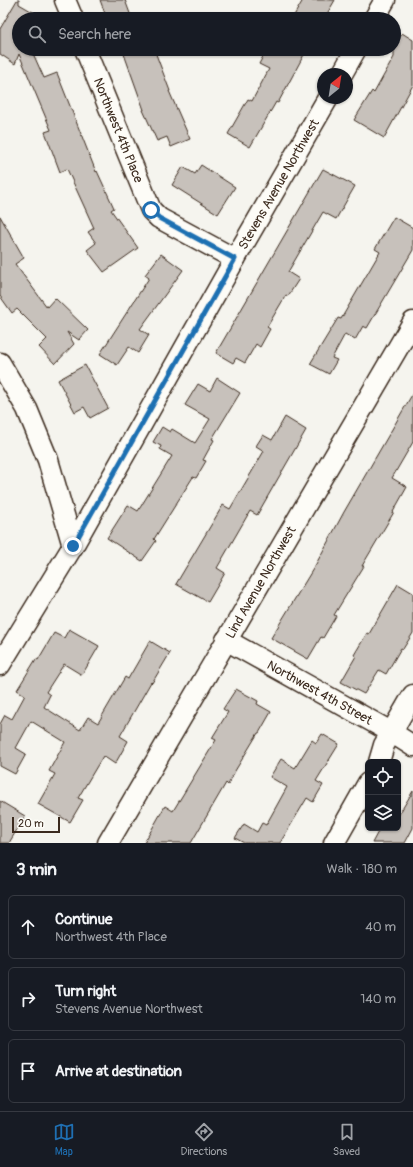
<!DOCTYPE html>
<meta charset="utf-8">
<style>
:root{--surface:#171b24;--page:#20242c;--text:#f1f3f6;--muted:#9ea1a6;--line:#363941;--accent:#1f6fb2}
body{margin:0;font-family:Pangolin,sans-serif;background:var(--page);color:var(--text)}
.controls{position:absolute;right:12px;bottom:12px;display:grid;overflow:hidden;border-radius:6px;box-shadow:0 1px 3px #0004}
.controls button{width:36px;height:36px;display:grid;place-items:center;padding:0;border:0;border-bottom:1px solid var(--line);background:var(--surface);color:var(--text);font:20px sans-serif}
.compass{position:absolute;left:317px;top:68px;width:36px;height:36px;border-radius:50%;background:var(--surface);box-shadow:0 1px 3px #0004;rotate:30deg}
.scale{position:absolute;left:12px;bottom:10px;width:48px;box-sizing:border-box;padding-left:4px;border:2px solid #3b2a1e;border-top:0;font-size:11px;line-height:14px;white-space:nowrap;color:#3b2a1e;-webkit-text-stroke:3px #fdfcf7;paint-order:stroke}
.stop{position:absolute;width:12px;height:12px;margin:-9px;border:3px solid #1f6fb2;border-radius:50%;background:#fff}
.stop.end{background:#1f6fb2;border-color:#fff;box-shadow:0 1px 4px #0008}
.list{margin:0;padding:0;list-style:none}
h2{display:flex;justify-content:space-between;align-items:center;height:52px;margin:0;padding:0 16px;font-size:17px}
h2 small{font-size:13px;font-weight:400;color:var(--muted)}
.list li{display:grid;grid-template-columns:26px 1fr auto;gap:12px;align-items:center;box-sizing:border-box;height:64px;margin:0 8px 8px;padding:0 8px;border:1px solid var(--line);border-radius:6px}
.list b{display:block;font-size:15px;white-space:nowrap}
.list p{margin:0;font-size:13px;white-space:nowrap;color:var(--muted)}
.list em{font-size:13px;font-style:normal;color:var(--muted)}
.icon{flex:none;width:22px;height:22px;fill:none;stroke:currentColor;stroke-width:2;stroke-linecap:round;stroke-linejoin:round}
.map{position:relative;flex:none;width:413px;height:843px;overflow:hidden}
.search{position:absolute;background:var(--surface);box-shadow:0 1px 3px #0004;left:12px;right:12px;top:12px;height:44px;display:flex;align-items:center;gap:10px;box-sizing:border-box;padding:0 14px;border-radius:22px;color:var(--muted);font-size:15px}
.sheet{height:268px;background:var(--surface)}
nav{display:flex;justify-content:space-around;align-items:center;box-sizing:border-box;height:56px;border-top:1px solid var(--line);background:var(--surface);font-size:11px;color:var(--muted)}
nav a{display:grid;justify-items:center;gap:2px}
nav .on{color:var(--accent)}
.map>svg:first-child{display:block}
.building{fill:#c7c1bb;stroke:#3b2a1e}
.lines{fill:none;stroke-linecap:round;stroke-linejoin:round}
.minor-casing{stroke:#3b2a1e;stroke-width:23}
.minor{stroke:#fdfcf7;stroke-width:20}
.route{stroke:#1f6fb2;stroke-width:5}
.labels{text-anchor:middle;stroke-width:3;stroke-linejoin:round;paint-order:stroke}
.street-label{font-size:13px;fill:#3b2a1e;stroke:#fdfcf7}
</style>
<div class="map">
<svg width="413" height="843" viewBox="0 0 413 843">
<rect width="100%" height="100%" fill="#f5f4ee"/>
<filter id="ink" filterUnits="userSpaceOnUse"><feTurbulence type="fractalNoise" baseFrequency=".025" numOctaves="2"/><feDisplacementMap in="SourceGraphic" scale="8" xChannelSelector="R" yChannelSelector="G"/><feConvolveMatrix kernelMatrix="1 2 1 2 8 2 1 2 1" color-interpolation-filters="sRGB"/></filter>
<g filter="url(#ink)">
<!-- building -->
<g class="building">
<path d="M17,0H19V4L45,19H19V49H31L44,78L57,73L96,172L97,171L114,208L111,210L138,248L104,272L87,250L96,243L88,232L94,228L67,169L60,172L45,132L51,130L19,54L15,64L0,54V29Z"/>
<path d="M100,0H125L132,19H107Z"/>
<path d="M303,0H335L324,19H292Z"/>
<path d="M402,33L413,40V85L384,138L354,120L372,91L374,93L394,57V47Z"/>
<path d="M137,49H154L170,91H169L190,139L171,147L167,137L157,141L143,110H144L124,54Z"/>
<path d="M267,49H307L278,103L276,102L250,147L228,134L248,99L252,101L269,69L259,64Z"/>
<path d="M201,165L235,187L218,214L172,185L183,167L195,174Z"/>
<path d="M323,169L355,186L336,219L323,212L288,272L299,279L288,296L286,295L267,327L270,329L260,347L256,344L245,363L236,358L233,363L216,353Z"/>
<path d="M0,216L24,258L15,264L47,307L55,298L88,330L79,340L67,332L74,344L55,364L39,347L47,339L17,309L12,313L0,296Z"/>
<path d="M394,217L413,228V250L367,328L363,326L355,340L345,334L332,358L337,360L329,374L310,364L338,318L341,319L380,252L375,249Z"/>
<path d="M161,254L183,270L140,329L149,335L138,353L129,347L117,365L100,354L149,278L145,275Z"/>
<path d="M85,365L108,408L90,418L84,407L75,412L58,380Z"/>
<path d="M217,378L240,393L212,439L214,440L203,460L206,461L196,478L193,477L154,539L156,541L142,561L107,538L128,505L138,511L172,456L160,449L161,446L153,442L162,427L170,432L172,429L195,443L210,419L185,405L198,384L210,391Z"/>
<path d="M413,393V442L392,478L407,487L393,512H394L362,566H364L334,615L336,616L323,638L321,637L308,659L271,638L316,564L344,512Z"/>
<path d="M285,417L306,430L257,515L250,511L217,568L225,573L208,602L176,584L223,505L230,509L264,451L256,446L263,435L272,440Z"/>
<path d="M398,584L413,593V633L403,649L401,648L386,674L379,670L364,694L341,682L356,656L354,655L367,633L369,634Z"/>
<path d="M69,629L99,646L82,675L64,664L46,692L50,695L44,707L80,730L88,717L98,723L125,677L128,679L150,641L170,653L152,683L151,682L120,736L128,741L115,764L103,756L78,798L83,800L70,822L38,804L55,774L49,771L65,742L31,721L16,748L26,754L15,774L0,766V724L5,715L12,719L25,695L17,690L36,659L38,660L54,633L64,638Z"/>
<path d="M236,689L258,701L257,704L271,712L259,733H258L235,771L228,785L226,783L191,843H144L165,806L173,811L216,740L212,738L228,712L223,709Z"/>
<path d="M322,734L339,744L316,781L323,785L313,802L307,798L280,843H244L235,838L244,824L257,832L262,823L266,825L287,787L270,777L281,759L295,768L312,740L316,743Z"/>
<path d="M413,791V828L405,843H372L380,828H398V816Z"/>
<path d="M0,801L25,816L9,843H0Z"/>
</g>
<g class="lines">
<!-- minor casing -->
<g class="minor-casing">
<g id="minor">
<path d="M65,0L73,19"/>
<path d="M374,19L385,0"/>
<path d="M85,49L151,210L159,218L235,259"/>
<path d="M342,74L356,49"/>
<path d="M0,363L27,409L48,460L73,546"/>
<path d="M226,640L391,732L413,746"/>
<path d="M0,665L73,546L235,259L328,98"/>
<path d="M379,762L384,745L413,695"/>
<path d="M108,843L413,322"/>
<path d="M334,843L368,783"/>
</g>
</g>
<!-- minor -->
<use href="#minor" class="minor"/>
</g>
</g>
<g class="lines" filter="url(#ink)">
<!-- route -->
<path class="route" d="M73,546L235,259L159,218L151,210"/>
</g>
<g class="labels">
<!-- street labels -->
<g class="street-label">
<text transform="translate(119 130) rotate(68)" y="5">Northwest 4th Place</text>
<text transform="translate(278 184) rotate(-60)" y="5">Stevens Avenue Northwest</text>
<text transform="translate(260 582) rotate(-60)" y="5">Lind Avenue Northwest</text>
<text transform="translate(320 692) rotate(29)" y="5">Northwest 4th Street</text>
</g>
</g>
</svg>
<div class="controls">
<button><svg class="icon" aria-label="locate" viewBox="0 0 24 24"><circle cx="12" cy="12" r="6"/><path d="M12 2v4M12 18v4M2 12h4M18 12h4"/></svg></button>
<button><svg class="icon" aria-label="layers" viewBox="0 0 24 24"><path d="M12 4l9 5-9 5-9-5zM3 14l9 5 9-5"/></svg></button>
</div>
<svg class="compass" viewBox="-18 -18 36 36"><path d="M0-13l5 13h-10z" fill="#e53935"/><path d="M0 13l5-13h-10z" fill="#9ea1a6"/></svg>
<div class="scale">20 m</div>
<div class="stop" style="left:151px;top:210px"></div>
<div class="stop end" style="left:73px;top:546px"></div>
<div class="search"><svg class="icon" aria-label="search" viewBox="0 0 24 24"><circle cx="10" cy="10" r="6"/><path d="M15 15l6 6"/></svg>Search here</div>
</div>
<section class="sheet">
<h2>3 min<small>Walk · 180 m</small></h2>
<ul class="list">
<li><svg class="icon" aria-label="ahead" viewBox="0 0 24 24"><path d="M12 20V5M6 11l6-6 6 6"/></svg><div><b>Continue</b><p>Northwest 4th Place</p></div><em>40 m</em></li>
<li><svg class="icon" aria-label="right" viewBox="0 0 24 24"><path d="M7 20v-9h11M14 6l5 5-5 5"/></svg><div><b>Turn right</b><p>Stevens Avenue Northwest</p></div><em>140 m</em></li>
<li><svg class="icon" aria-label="arrive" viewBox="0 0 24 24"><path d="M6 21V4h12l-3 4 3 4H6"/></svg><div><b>Arrive at destination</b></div></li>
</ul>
</section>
<nav>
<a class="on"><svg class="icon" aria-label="map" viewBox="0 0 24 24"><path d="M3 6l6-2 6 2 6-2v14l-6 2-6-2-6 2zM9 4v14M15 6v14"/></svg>Map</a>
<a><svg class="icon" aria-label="directions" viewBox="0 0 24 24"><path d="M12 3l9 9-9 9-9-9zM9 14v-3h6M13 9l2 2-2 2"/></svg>Directions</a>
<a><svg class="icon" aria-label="saved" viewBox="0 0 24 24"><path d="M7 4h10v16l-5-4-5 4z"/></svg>Saved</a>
</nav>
